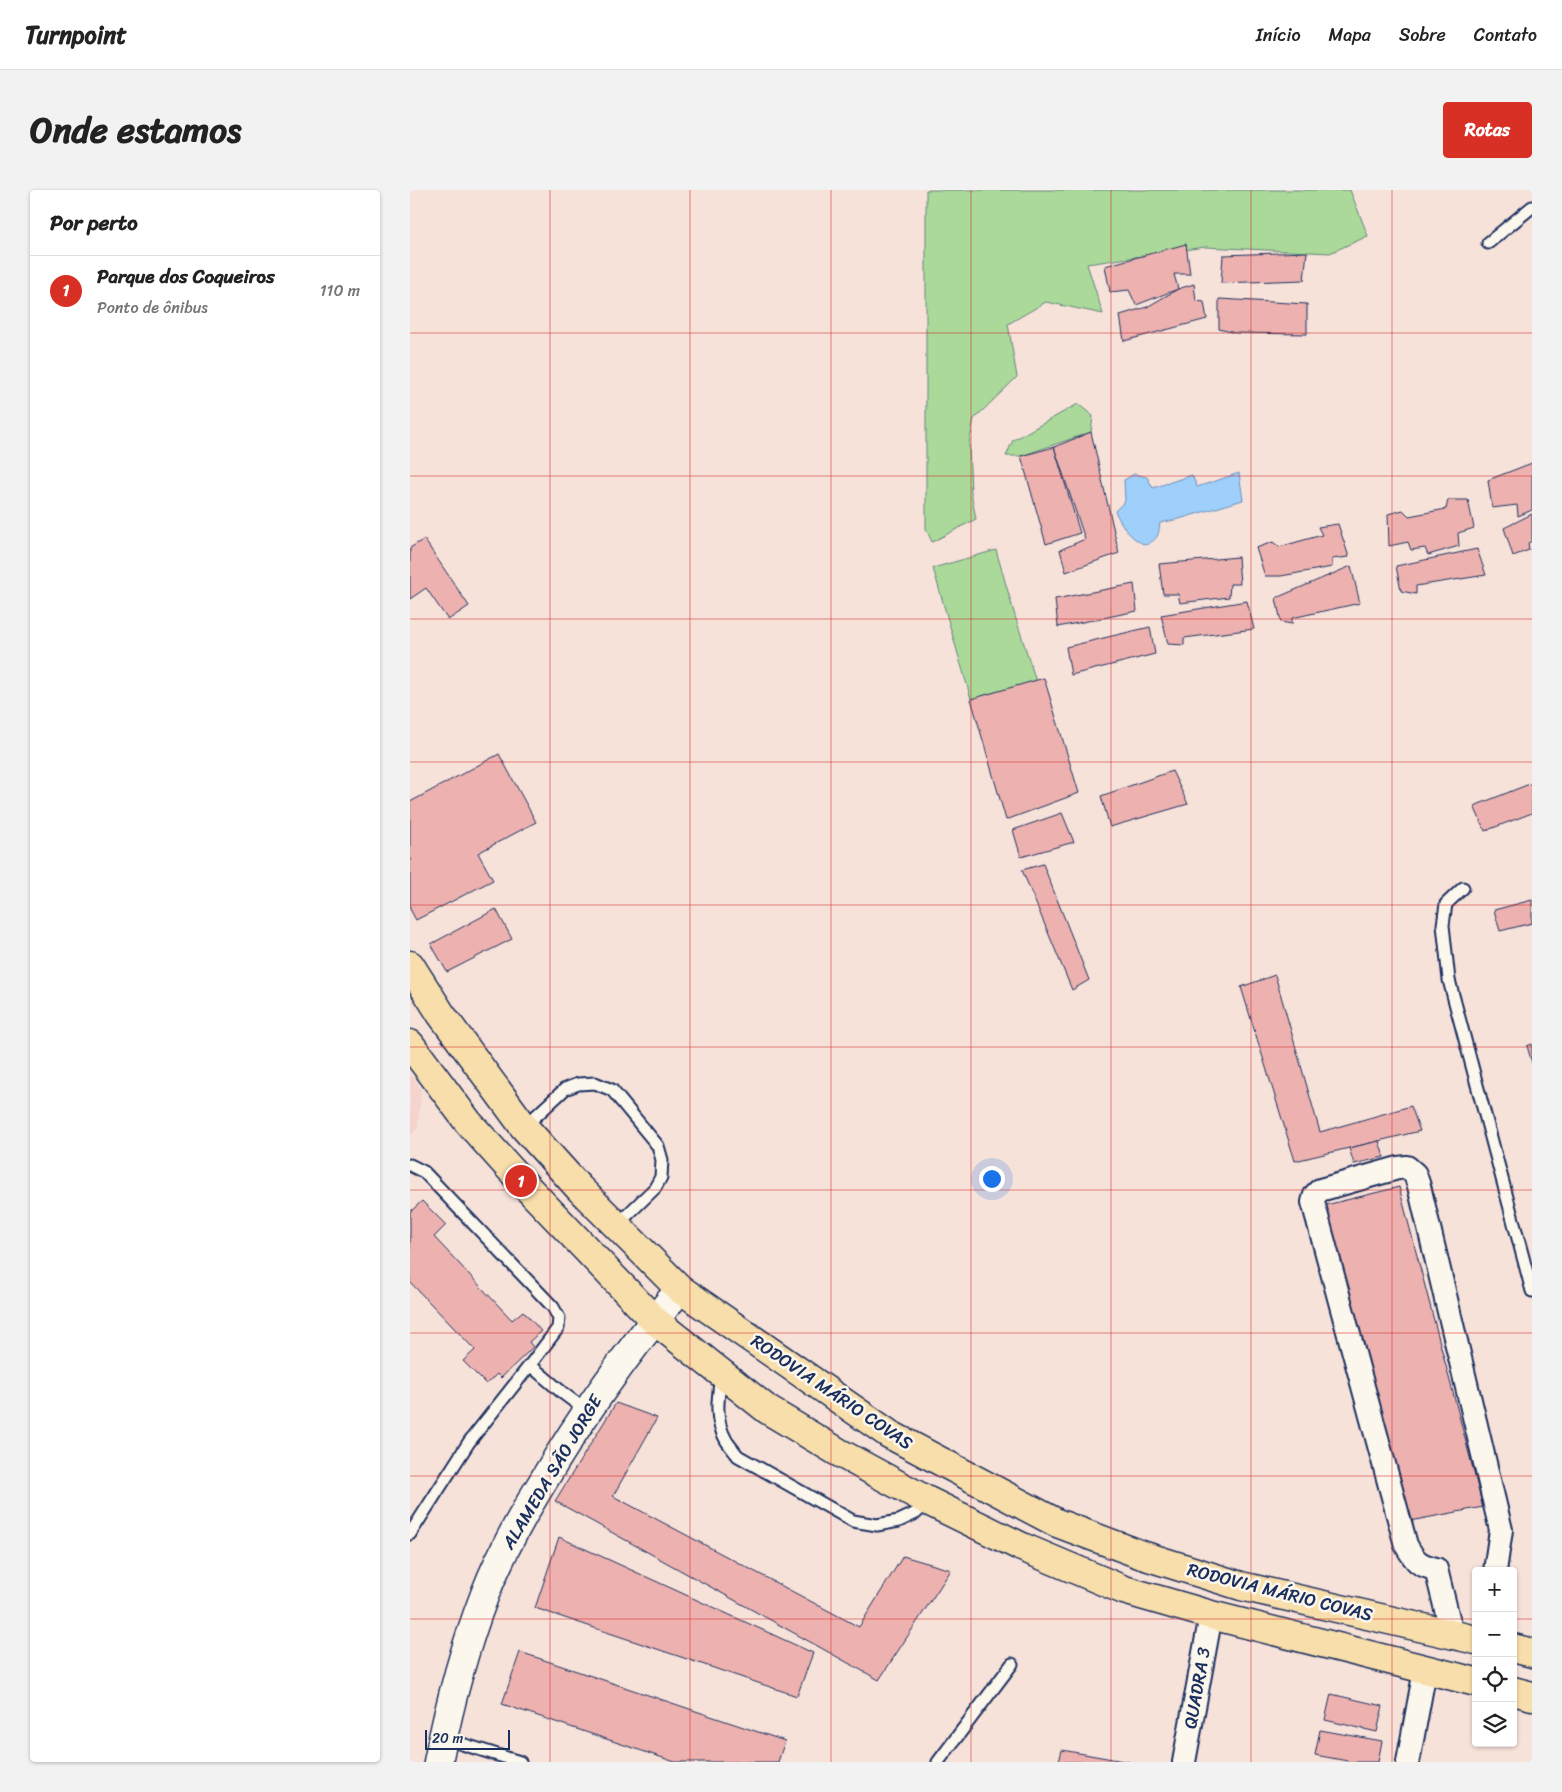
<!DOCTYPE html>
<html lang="pt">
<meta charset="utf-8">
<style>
:root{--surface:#fff;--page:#f2f2f2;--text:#222;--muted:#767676;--line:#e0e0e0;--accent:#d93025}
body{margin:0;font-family:Sriracha,sans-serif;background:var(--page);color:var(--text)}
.controls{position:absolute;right:15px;bottom:15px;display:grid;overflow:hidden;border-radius:5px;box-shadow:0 1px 4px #0004}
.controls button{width:45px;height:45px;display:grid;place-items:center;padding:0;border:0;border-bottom:1px solid var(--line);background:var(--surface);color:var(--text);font:25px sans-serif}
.scale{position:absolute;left:15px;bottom:12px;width:85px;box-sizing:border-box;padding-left:5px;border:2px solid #1b2f5e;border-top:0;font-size:14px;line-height:18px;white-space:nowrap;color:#1b2f5e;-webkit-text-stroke:4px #fbf7ec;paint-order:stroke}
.you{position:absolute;left:581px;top:988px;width:18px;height:18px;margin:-12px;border:4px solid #fff;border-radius:50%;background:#1a73e8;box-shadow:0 0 0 8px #1a73e833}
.badge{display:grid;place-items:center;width:32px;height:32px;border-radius:50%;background:var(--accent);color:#fff;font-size:16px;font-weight:700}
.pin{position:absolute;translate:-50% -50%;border:2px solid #fff;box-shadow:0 1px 5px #0006}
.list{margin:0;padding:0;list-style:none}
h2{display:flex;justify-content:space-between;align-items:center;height:65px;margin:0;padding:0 20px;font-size:21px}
h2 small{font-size:16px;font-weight:400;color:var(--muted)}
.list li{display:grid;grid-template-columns:32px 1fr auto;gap:15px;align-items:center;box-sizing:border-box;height:70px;padding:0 20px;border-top:1px solid var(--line)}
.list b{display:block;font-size:19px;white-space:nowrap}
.list p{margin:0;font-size:16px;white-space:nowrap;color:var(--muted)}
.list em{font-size:16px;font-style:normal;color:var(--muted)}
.icon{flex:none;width:28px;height:28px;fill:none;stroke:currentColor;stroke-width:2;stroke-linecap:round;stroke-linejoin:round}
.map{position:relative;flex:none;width:1122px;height:1572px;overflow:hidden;border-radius:5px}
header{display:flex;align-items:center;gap:30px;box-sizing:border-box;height:70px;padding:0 25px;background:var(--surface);border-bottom:1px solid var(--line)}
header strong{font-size:24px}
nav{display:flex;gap:28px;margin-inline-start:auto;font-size:18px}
.intro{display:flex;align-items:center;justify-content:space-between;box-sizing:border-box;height:120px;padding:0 30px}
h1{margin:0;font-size:35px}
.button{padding:12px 22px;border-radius:5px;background:var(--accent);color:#fff;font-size:18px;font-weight:700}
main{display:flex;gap:30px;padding:0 30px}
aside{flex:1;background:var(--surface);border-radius:5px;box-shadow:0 1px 4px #0004}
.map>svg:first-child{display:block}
.built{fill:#f4d4cd}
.green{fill:#aad999;stroke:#62847c}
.water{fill:#9fcffb;stroke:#6a8fbc}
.building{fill:#edb2af;stroke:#1b2f5e}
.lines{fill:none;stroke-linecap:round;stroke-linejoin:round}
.service-casing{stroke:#1b2f5e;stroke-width:15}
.minor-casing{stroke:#1b2f5e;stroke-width:26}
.tertiary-casing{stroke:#1b2f5e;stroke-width:31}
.primary-casing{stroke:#1b2f5e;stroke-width:31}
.service{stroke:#fbf7ec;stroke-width:11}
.minor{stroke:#fbf7ec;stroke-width:22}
.tertiary{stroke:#fbf7ec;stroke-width:28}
.primary{stroke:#f8deab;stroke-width:28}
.grid{fill:none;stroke:#d62828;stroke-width:1;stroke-opacity:0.55}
.labels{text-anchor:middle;stroke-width:5;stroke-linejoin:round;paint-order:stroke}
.street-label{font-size:18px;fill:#1b2f5e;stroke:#fbf7ec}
</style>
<header>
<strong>Turnpoint</strong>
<nav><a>Início</a><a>Mapa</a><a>Sobre</a><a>Contato</a></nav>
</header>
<div class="intro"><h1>Onde estamos</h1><a class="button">Rotas</a></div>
<main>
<aside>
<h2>Por perto<small></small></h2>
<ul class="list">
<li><span class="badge">1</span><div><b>Parque dos Coqueiros</b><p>Ponto de ônibus</p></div><em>110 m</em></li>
</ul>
</aside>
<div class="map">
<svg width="1122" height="1572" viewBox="0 0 1122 1572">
<rect width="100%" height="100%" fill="#f7e2da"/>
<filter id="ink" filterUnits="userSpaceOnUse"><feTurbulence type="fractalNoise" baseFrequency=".02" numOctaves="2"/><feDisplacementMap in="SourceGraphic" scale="10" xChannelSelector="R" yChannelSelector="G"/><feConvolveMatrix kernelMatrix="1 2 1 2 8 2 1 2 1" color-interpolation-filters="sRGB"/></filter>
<g filter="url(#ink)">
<!-- built -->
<path class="built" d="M0,882L11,899L8,938L0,946Z"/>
<!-- green -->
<g class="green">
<path d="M516,0H940L958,46L920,63L795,57L677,74L693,124L636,112L598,134L607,187L564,229L559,254L561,303L566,329L522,352L516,339Z"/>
<path d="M668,214L683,226L681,242L611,266H596L603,250Z"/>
<path d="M586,360L605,426L626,491L561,509L523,378Z"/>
</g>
<!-- water -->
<path class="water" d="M829,283L833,310L769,329L750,333C748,346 749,348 736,355C720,349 712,336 705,321L715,311L714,290L724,284L737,287L743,298L782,285L787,297Z"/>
<!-- building -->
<g class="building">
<path d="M776,54L780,84H764L768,99L726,115L719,100L700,102L695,76Z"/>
<path d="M897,62L894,90L811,93L813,65Z"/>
<path d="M784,94L786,111L794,112L797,129L714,151L710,125L737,117L768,99Z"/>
<path d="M809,109L897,114V144L825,143L809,139Z"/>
<path d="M681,242L709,363L656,382L650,360L675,349L644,257Z"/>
<path d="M644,257L670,343L636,354L611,266Z"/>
<path d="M1122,273V320L1108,326L1107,315L1082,318L1078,290Z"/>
<path d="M1038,310H1058L1064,338L1048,343L1049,356L1018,365L1015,358L1001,360L998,352L979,356L978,324L993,320L999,326L1036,319Z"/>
<path d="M1122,324V351L1118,353L1119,360L1103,366L1094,338Z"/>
<path d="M928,334L939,367L922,369V377L871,386H855L846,358L863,352L869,357L912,345L908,337Z"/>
<path d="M14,349L59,416L38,430L16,398L0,409V358Z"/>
<path d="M1067,359L1076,385L1006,396V404L991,401L986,376Z"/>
<path d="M828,367L830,394H820L819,407L770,413L768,404H753L749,374Z"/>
<path d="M941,376L950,413L882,428V434L871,432L866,408Z"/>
<path d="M724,394L727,421L648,437L645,409Z"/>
<path d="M837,411L844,439L774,448V455L758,454L751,425Z"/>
<path d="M740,437L745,464L661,485L656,457Z"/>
<path d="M634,488L669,603L596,630L561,509Z"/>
<path d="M89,564L126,632L68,663L83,690L6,730L0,719V612Z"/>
<path d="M762,581L778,614L700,637L691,606Z"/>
<path d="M1122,593V623L1075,641L1064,616Z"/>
<path d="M652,623L664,652L611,667L603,640Z"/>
<path d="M633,674L679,790L662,800L612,680Z"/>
<path d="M1122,710V733L1090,741L1084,720Z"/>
<path d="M86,719L102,749L37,782L21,754Z"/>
<path d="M865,785L910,942L1001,916L1010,941L885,971L831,797Z"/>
<path d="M1122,854V873L1117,856Z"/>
<path d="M969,951L974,967L944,974L939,958Z"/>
<path d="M989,997L1073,1317L1000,1331L916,1015Z"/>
<path d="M12,1011L36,1035L24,1047L102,1130L113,1121L131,1141L119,1152L123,1157L91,1188L87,1184L76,1194L53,1171L65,1160L0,1092V1022Z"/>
<path d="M206,1213L247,1228L203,1306L449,1437L493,1366L541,1380L469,1490L145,1311Z"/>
<path d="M149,1347L403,1463L387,1506L125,1418Z"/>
<path d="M110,1462L375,1551L368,1572H265L92,1514Z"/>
<path d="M921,1504L973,1516L967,1542L915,1530Z"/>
<path d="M910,1540L972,1551L968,1572H943L905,1565Z"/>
<path d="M652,1560L719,1572H649Z"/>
</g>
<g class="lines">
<!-- service casing -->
<g class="service-casing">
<g id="service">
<path d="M1078,53L1122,17"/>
<path d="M1053,698L1036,714L1033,735L1039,790L1122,1101"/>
<path d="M114,937L155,899L168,894L185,893L202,900L248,956L252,970L251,987L245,998L207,1035"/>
<path d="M0,975L14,982L143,1117L149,1128L148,1138L120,1175"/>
<path d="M311,1186C308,1207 304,1229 316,1250C319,1255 324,1261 328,1266L443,1331L467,1335L489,1331L506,1323L518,1311"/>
<path d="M0,1344L59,1252L120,1175L154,1204L177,1221"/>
<path d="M33,1548L110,1572"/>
<path d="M528,1572L602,1474"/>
</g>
</g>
<!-- minor casing -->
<g class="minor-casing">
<g id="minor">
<path d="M1042,1444L1026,1379C1008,1375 1005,1371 996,1355L903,1012L905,1005L910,1000L988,978L997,977L1005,984L1009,996L1091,1340L1085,1381"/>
<path d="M774,1572L801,1425"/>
<path d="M998,1572L1015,1480"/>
</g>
</g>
<!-- tertiary casing -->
<g class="tertiary-casing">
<path id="tertiary" d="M28,1572C39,1516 54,1458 75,1404C90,1365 110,1329 132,1293C172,1225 219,1160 270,1099"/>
</g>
<!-- primary casing -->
<g class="primary-casing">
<g id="primary">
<path d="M0,775L31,824L114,937L169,998L270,1099L479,1244L647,1333L732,1365L831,1396L1066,1450"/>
<path d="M0,854L58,932L111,991L244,1130L358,1220L428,1262L518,1311L612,1357L714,1400L801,1425L1066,1492"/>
<path d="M1103,1458L1122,1463"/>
<path d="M1103,1501L1122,1506"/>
</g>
</g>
<!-- service -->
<use href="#service" class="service"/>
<!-- minor -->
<use href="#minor" class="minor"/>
<!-- tertiary -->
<use href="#tertiary" class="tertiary"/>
<!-- primary -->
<use href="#primary" class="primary"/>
</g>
</g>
<!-- grid -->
<path class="grid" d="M140,0V1572M280,0V1572M421,0V1572M561,0V1572M701,0V1572M841,0V1572M982,0V1572M0,143H1122M0,286H1122M0,429H1122M0,572H1122M0,715H1122M0,857H1122M0,1000H1122M0,1143H1122M0,1286H1122M0,1429H1066M1103,1429H1122"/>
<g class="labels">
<!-- street labels -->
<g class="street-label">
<text transform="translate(422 1202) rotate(34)" y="6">RODOVIA MÁRIO COVAS</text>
<text transform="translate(142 1282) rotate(-59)" y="6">ALAMEDA SÃO JORGE</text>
<text transform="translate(870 1402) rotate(14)" y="6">RODOVIA MÁRIO COVAS</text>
<text transform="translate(787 1498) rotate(-80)" y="6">QUADRA 3</text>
</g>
</g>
</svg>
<div class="controls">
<button>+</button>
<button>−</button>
<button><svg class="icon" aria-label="locate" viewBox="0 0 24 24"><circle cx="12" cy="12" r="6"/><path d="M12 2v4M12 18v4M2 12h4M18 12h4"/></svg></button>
<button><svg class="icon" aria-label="layers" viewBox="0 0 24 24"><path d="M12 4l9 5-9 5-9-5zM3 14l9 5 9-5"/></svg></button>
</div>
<div class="scale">20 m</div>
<div class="you"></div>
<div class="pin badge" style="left:111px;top:991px">1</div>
</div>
</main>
